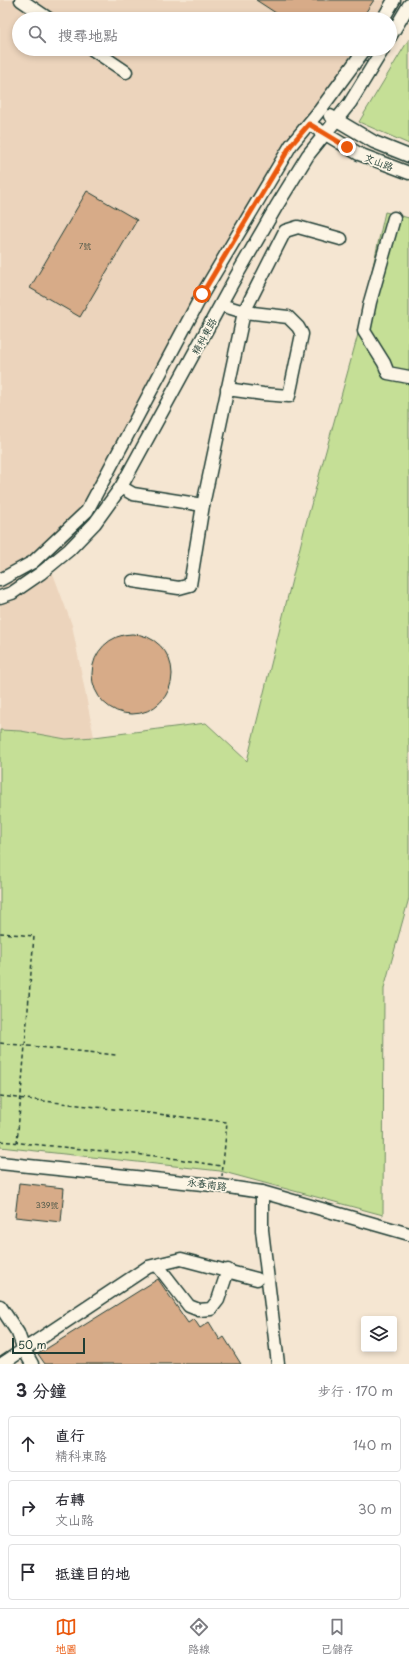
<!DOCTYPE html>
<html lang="zh-TW">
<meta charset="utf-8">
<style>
:root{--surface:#fff;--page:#f7f7f7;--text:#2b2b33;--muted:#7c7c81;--line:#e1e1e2;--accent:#ea580c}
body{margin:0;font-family:"Playpen Sans","LXGW WenKai TC",sans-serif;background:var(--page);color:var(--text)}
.controls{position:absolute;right:12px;bottom:12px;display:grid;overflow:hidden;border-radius:4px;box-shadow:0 2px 6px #0003}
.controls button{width:36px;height:36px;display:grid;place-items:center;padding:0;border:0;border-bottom:1px solid var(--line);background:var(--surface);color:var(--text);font:20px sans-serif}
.scale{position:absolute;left:12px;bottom:10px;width:73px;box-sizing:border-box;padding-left:4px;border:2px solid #1f3d34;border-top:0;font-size:11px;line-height:14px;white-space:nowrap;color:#1f3d34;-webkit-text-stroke:3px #fcf5e5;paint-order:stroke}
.stop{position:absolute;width:12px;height:12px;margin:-9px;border:3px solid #ea580c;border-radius:50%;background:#fff}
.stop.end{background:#ea580c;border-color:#fff;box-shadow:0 1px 4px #0008}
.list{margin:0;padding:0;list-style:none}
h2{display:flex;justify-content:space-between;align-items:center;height:52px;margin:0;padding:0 16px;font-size:17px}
h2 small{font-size:13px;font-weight:400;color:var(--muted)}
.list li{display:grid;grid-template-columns:26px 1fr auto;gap:12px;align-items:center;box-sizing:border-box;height:56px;margin:0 8px 8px;padding:0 8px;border:1px solid var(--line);border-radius:4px}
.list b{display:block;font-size:15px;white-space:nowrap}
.list p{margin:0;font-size:13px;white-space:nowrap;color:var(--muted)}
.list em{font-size:13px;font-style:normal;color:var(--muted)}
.icon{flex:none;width:22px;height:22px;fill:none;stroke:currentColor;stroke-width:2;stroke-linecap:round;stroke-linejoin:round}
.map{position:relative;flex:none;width:409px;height:1364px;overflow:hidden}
.search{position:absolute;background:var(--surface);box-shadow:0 2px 6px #0003;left:12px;right:12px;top:12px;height:44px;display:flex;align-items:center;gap:10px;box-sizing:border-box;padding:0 14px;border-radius:22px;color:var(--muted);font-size:15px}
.sheet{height:244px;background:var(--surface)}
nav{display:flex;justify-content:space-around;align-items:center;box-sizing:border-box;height:56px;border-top:1px solid var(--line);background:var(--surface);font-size:11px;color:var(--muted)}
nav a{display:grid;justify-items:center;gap:2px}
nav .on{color:var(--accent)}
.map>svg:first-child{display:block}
.built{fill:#ecd4bc}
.green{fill:#c5df96;stroke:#728e65}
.building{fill:#d7ab88;stroke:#1f3d34}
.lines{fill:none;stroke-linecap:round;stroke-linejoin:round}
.minor-casing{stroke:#1f3d34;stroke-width:15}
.path{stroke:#1f3d34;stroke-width:1.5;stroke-dasharray:4 3;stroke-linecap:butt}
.minor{stroke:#fcf5e5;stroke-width:12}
.route{stroke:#ea580c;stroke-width:5}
.labels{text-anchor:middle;stroke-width:3.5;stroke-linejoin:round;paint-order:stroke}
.number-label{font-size:8px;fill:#4d5849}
.street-label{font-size:10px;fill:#1f3d34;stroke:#fcf5e5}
</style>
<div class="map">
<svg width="409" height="1364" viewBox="0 0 409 1364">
<rect width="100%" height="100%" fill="#f5e6d2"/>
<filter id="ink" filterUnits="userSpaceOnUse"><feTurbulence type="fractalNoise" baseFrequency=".025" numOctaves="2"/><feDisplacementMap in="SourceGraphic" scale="8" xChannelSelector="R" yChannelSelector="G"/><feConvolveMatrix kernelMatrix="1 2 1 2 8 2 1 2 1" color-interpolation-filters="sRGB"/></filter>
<g filter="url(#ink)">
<!-- built -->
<path class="built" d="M0,0H396L385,19H19V49H363L260,196L84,521L63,546L48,560L72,625L94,737L66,739L21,731L0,730Z"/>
<!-- green -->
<g class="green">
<path d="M409,39V144L359,122Z"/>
<path d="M385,212L409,218V898L384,988L383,1215L220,1171L0,1147V730L21,731L66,739L94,737L206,723L247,761L305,527L357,338Z"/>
</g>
<!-- building -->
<g class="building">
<path d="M256,0H374L361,19H285Z"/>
<path d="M87,191L137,220L80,317L30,288Z"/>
<circle cx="132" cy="674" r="40"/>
<path d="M19,1183L64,1188L61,1222L15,1217Z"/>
<path d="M158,1279L188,1323L194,1319L200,1328L209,1322L220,1340L224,1337L241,1364H45L38,1354Z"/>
</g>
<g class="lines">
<!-- minor casing -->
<g class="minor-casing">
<g id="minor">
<path d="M21,0L49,19"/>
<path d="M383,19L394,0"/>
<path d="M390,37L409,5"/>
<path d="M92,49L126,72"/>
<path d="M330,116L374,142L409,156"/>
<path d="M309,124L359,154L409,173"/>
<path d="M394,218L370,302L364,331L384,363L388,373L409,377"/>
<path d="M221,305L244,312L288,317L298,327L302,334L289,396L263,394L227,389"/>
<path d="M121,487L133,494L203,505"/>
<path d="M0,580L33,562L87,511L203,293L291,145L320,110L365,49"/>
<path d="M133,581L179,588L190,585L203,505L244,312L285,231L298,227L341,239"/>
<path d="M0,597L12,593L41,573L69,550L95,523L121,487L234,280L276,207L308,155L350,103L383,49"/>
<path d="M0,1163L222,1186L262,1192L409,1234"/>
<path d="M262,1192V1230L278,1364"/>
<path d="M158,1266L189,1306L199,1310L211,1309L218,1300L228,1270"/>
<path d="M0,1306L18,1333L24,1350L32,1364"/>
<path d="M2,1364L148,1267L181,1259L257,1279"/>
</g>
</g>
<!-- path -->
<g class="path">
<path d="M0,933L34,936L17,1143"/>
<path d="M0,1043L116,1055"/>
<path d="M0,1096L227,1122L222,1176"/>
<path d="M0,1141L165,1157L221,1166"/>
</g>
<!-- minor -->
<use href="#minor" class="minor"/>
</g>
</g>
<g class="lines" filter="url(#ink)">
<!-- route -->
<path class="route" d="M202,294L291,145L309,124L347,147"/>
</g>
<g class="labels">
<!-- number labels -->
<g class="number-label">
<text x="85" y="249">7號</text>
<text x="47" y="1208">339號</text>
</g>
<!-- street labels -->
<g class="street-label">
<text transform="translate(379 162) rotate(21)" y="4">文山路</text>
<text transform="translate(204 336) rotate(-61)" y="4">精科東路</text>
<text transform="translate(207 1184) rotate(7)" y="4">永春南路</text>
</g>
</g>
</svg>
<div class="controls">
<button><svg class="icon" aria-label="layers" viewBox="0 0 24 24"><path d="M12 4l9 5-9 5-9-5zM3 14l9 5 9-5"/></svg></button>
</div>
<div class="scale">50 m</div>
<div class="stop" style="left:202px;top:294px"></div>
<div class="stop end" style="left:347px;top:147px"></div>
<div class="search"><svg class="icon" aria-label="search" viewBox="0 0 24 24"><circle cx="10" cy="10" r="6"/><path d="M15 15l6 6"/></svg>搜尋地點</div>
</div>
<section class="sheet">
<h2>3 分鐘<small>步行 · 170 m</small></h2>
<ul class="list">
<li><svg class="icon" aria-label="ahead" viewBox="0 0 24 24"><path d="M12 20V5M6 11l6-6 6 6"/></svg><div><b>直行</b><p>精科東路</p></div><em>140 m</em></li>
<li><svg class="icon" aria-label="right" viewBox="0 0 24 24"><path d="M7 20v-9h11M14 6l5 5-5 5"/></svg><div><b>右轉</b><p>文山路</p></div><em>30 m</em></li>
<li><svg class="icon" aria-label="arrive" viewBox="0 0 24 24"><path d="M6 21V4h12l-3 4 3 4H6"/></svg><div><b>抵達目的地</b></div></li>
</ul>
</section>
<nav>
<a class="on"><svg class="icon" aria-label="map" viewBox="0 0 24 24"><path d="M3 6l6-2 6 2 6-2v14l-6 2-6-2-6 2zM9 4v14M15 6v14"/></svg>地圖</a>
<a><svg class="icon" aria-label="directions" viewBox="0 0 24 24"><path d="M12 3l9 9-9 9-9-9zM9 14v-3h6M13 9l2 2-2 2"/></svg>路線</a>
<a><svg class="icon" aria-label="saved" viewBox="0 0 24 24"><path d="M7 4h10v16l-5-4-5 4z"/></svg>已儲存</a>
</nav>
